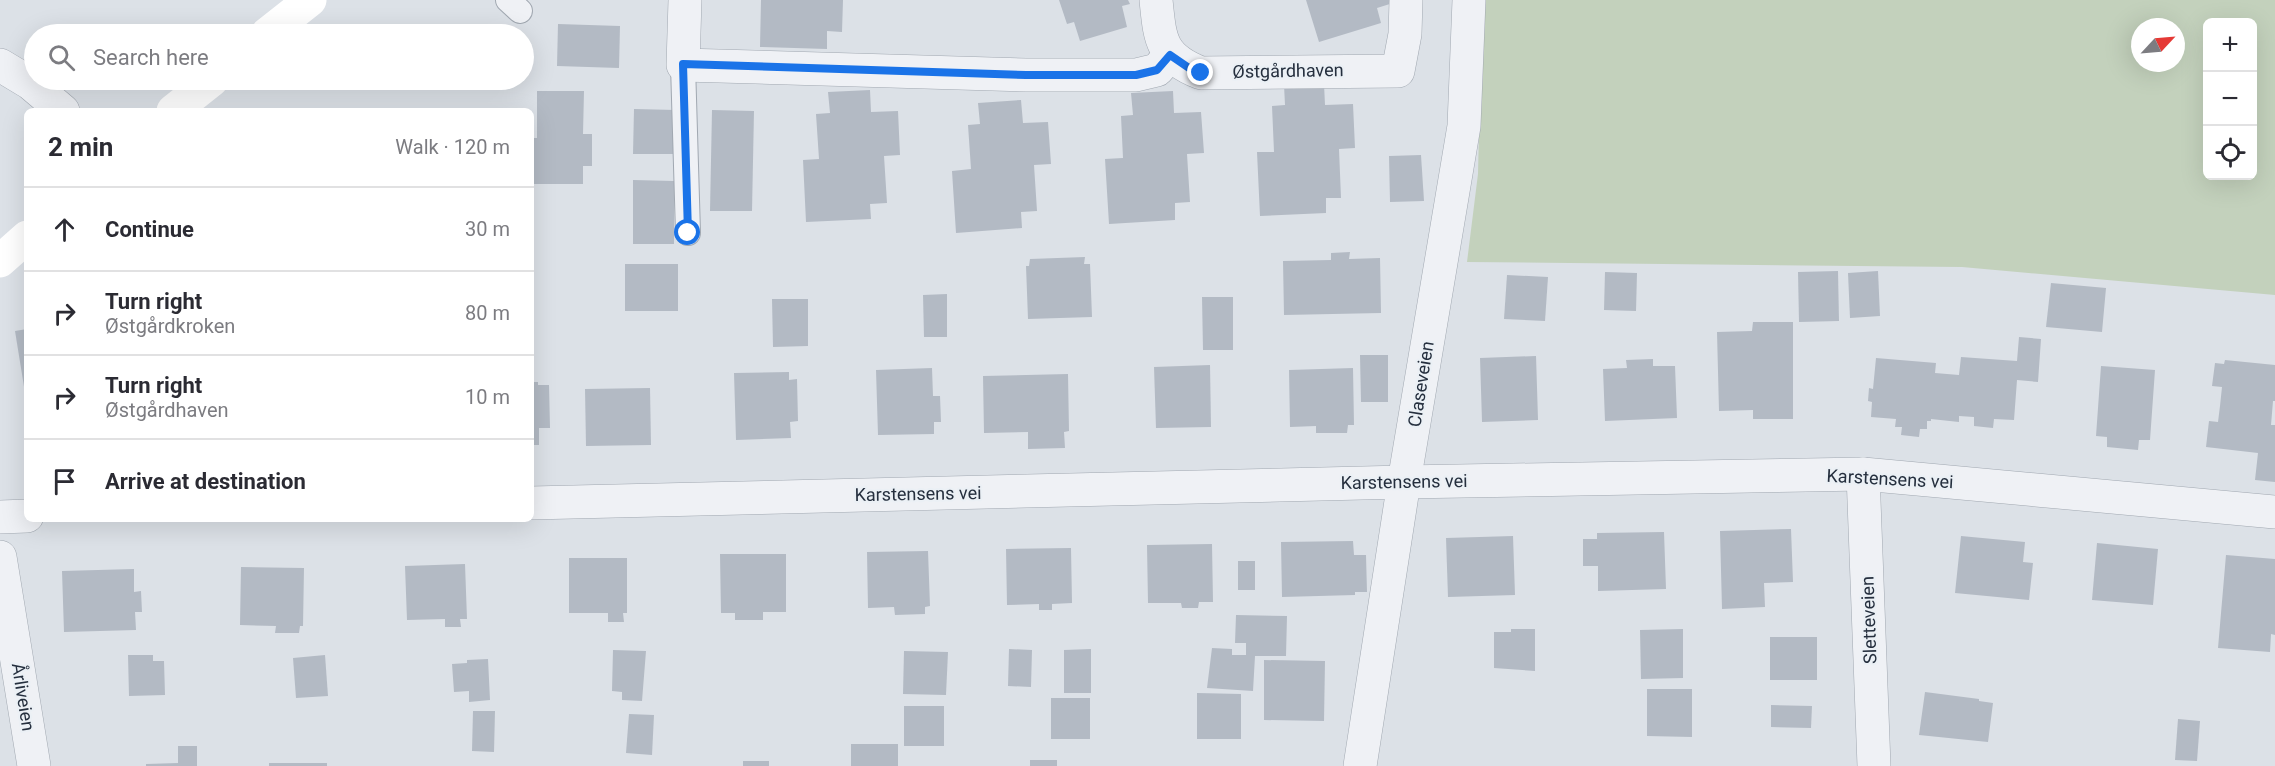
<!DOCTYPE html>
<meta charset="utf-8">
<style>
:root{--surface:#fff;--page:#f7f7f7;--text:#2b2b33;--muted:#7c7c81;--line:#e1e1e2}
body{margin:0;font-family:Roboto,sans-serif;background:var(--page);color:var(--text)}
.controls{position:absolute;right:18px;top:18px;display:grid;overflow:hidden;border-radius:9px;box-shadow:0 6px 24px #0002}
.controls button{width:54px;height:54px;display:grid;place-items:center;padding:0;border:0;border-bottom:2px solid var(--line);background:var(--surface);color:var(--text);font:30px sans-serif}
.compass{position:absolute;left:2131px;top:18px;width:54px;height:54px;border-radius:50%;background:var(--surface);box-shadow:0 6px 24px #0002;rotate:64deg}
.stop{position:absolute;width:18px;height:18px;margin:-14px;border:4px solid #1a73e8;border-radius:50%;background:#fff}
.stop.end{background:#1a73e8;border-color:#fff;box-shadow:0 2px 6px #0008}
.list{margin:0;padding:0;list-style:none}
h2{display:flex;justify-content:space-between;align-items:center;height:78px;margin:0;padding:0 24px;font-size:26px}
h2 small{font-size:20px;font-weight:400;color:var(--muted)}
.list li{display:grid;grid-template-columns:39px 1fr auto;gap:18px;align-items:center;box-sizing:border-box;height:84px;padding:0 24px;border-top:2px solid var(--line)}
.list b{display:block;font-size:22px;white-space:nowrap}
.list p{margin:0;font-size:20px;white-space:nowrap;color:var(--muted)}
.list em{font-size:20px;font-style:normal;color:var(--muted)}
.icon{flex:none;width:33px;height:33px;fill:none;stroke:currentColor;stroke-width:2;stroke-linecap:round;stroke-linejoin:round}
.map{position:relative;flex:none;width:2275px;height:766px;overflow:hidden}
.search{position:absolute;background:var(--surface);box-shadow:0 6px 24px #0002;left:24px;top:24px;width:510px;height:66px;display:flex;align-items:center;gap:15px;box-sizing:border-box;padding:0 21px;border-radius:33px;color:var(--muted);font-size:22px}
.panel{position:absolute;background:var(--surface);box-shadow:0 6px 24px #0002;left:24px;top:108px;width:510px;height:414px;border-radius:9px}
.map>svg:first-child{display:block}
.green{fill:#c3d1bc;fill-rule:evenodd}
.building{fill:#b3bac4}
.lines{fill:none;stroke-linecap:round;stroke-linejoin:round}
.lane-casing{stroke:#a1a8b1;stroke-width:26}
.street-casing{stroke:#a1a8b1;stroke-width:34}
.lane{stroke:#eff1f5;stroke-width:24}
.street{stroke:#eff1f5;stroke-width:33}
.secondary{stroke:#fff;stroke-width:33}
.route{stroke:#1a73e8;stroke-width:8}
.labels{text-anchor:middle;stroke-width:4.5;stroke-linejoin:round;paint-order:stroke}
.street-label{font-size:18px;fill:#252f3e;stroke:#ebf0f5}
</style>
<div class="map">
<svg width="2275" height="766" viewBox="0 0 2275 766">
<rect width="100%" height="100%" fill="#dce1e7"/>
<!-- green -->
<path class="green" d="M1482,0H2275V295L1962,267L1467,262L1478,174ZM2208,22H2252V176H2208ZM2140,27H2176V63H2140Z"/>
<!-- building -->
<g class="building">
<path d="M761,0H843L842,32L827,31V49L760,47Z"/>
<path d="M1059,0H1128L1130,4L1122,6L1127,27L1080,41L1074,22L1067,24Z"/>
<path d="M1306,0H1391L1393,3L1377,8L1381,23L1319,42Z"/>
<path d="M558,24L620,26L619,68L557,66Z"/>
<path d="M1324,84L1325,105L1353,104L1355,148L1339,149L1341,198H1326V213L1260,216L1257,152H1274L1272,106L1285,105L1284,85Z"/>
<path d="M870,90L871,112L898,111L900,155L884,156L887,203L870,204L871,219L806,222L803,160L819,159L816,114L830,113L828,92Z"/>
<path d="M537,91H584L583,134H592V166H583V184H531V138H537Z"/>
<path d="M1173,91L1174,113L1201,112L1204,153L1187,154L1190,202L1175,203V220L1109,224L1105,159L1123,158L1121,116L1133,115L1131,93Z"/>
<path d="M1021,100L1023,123L1048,122L1051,164L1034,165L1037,211L1021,212L1022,228L956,233L952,171L971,169L968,125L980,124L978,103Z"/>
<path d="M634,109L676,110L675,154H633Z"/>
<path d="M712,110L754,111L752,211H710Z"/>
<path d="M1421,155L1424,201L1390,202L1389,156Z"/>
<path d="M633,180L674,181V244H633Z"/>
<path d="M1350,252L1349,259L1380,258L1381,313L1284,315L1283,261L1331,260V253Z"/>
<path d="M1085,257L1084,264H1090L1092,317L1028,319L1026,266H1029L1030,259Z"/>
<rect x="625" y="264" width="53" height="47"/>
<path d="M1838,271L1839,321L1799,322L1798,272Z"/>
<path d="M1878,271L1880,316L1850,318L1848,273Z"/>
<path d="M1605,272L1637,273L1636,311L1604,310Z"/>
<path d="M1507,275L1548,277L1545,321L1504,319Z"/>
<path d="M2051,283L2106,288L2102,332L2046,327Z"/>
<path d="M947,294V337H924L923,295Z"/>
<path d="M1202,297H1233V350H1203Z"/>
<path d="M772,299H808V346L773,347Z"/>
<path d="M1753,322H1793V419H1753V410L1719,411L1717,332L1752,331Z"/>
<path d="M27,329V399H26L15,331Z"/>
<path d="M2019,337L2041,339L2038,382L2017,380L2014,420L1994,419L1993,428L1974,426V417L1959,416V422L1931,419V421H1927V429H1920L1919,437L1901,435L1902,427H1895L1896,419L1871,417L1872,402L1868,401L1869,388L1873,389L1876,358L1936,363L1935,373L1959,375L1961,357L2017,361Z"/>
<path d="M1360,355H1388V402H1361Z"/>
<path d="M1536,356L1538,420L1482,422L1480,358Z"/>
<path d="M1653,359V366H1675L1677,418L1605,421L1603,369L1627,368L1626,360Z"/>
<path d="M2225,360L2275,365V401H2273L2271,425H2275V482L2255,480L2258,453L2206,447L2209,421L2218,422L2220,406L2222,387L2212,386L2215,363L2224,364Z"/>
<path d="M1210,365L1211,427L1156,428L1154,367Z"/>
<path d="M2101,366L2155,370L2150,440H2139L2138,450L2107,447V437L2096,436Z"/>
<path d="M932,368L933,396H940L941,422H934V434L878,435L876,370Z"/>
<path d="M1353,368L1354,425H1348L1347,433H1316V426L1290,427L1289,370Z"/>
<path d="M789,372V380L797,379L798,421L790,422L791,438L736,440L734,373Z"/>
<path d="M1068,374L1069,431L1064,432L1065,448L1028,449V432L984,433L983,376Z"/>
<path d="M531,382H538V385H549L550,428H539V445H531Z"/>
<path d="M650,388L651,445L586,446L585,389Z"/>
<path d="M1791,529L1793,582L1764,583L1765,607L1722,609L1720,531Z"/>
<path d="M1664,532L1666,589L1598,591V566H1583V539H1597V533Z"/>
<path d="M1513,536L1515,595L1448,597L1446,538Z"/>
<path d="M1961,536L2025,542L2023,562L2033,563L2029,600L1955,593Z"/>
<path d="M1353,541L1354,555H1366L1367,592H1355V595L1282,597L1281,542Z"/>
<path d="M2097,543L2158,549L2153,605L2092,600Z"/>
<path d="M1212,544L1213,602H1199L1198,608H1182L1181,603H1148L1147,545Z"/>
<path d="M1071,548L1072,603L1052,604V610H1039V604L1007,605L1006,549Z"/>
<path d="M928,551L930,606L925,607V614L895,615L894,607L868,608L867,552Z"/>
<path d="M720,554H786V612H763V620H735V613H721Z"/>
<path d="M2226,555L2275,559V635L2271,634L2270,652L2218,648Z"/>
<path d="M569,558H627V613H623L624,622H608V613H569Z"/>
<rect x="1238" y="561" width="17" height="29"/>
<path d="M465,564L467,619H460L461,627H445V619L407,620L405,566Z"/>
<path d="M241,567L304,568L303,626H300L299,633H275L276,626L240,625Z"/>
<path d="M134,569V592L141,591L142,612H135L136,630L64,632L62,571Z"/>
<path d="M1236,615L1287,616L1286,656H1255L1253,691L1207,688L1212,648L1232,649V655H1246V643H1235Z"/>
<path d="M1511,629H1535V671L1494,668V632H1511Z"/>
<path d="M1683,629V678L1641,679L1640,630Z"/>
<rect x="1770" y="637" width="47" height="43"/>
<path d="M1009,649L1032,650L1031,687L1008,686Z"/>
<path d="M1091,649V693H1064V650Z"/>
<path d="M613,650L646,651L642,701L622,700V692L612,691Z"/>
<path d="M904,651L948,652L946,695L903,694Z"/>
<path d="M128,655H153V661H164L165,695L129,696Z"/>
<path d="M325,655L328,696L296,698L293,658Z"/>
<path d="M488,659L490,700L469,702V691L454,692L452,664L467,663V660Z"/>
<path d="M1264,660L1325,661L1324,721L1264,720Z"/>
<path d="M1647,689H1692V737L1647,736Z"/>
<path d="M1925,692L1979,699V701L1993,703L1988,742L1919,735Z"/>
<path d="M1197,693L1241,694V739H1197Z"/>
<rect x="1051" y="698" width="39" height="41"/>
<path d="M1771,705L1812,706L1811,728L1771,727Z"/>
<rect x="904" y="706" width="40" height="40"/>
<path d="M473,711H495L494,752L472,751Z"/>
<path d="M629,714L654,715L652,755L626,753Z"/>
<path d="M2178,719L2200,721L2197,761L2175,760Z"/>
<rect x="851" y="744" width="47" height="22"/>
<path d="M178,746H197V766H146V764L178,763Z"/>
<rect x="1030" y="760" width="27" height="6"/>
<rect x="743" y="761" width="26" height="5"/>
<rect x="269" y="763" width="58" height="3"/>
</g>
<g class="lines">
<!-- lane casing -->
<g class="lane-casing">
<g id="lane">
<path d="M508,0L520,11"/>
<path d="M683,65L688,233"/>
</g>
</g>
<!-- street casing -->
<g class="street-casing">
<g id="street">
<path d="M685,0L683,65L1026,75H1136L1157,70L1170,55"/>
<path d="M1156,0C1160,39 1160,57 1201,73L1398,71L1405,34L1406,0"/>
<path d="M0,65L30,83L63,111"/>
<path d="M1863,474L1874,766"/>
<path d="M531,503L1404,482L1863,474L2275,512"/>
<path d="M0,517L27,516"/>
<path d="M0,557L34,766"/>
<path d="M1360,766L1404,482L1464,126L1469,0"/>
</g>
</g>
<!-- lane -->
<use href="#lane" class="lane"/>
<!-- street -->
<use href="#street" class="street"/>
<!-- secondary -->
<g class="secondary">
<path d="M267,34L310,0"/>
<path d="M173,111L212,80"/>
<path d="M0,261L27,237"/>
</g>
</g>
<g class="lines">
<!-- route -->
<path class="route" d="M688,233L683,64L1026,75H1136L1157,70L1170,55L1189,68L1201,73"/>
</g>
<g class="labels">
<!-- street labels -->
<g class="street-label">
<text transform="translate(1288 71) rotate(-1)" y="6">Østgårdhaven</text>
<text transform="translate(1421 384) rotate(-81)" y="6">Claseveien</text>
<text transform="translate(1890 479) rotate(3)" y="6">Karstensens vei</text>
<text transform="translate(1404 482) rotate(-1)" y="6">Karstensens vei</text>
<text transform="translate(918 494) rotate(-1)" y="6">Karstensens vei</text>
<text transform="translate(1869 620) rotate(-92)" y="6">Sletteveien</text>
<text transform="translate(23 697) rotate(81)" y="6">Årliveien</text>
</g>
</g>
</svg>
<div class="controls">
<button>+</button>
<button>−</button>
<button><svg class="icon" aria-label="locate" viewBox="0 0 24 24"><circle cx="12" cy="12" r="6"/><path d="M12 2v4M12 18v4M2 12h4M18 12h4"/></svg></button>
</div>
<svg class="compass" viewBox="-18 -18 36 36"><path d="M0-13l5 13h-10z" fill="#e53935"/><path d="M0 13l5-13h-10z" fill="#7c7c81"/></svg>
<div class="stop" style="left:688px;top:233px"></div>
<div class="stop end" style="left:1201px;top:73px"></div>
<div class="search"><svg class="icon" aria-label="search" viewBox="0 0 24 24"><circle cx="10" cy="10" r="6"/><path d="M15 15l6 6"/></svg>Search here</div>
<section class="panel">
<h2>2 min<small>Walk · 120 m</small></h2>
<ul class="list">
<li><svg class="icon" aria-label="ahead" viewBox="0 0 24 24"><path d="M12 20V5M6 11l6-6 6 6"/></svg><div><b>Continue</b></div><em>30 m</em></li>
<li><svg class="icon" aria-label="right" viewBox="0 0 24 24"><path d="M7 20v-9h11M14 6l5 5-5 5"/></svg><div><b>Turn right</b><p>Østgårdkroken</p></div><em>80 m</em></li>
<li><svg class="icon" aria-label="right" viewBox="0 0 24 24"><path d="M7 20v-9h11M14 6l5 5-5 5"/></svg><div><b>Turn right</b><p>Østgårdhaven</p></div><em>10 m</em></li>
<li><svg class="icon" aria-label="arrive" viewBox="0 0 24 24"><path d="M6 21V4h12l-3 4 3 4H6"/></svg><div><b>Arrive at destination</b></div></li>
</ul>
</section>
</div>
